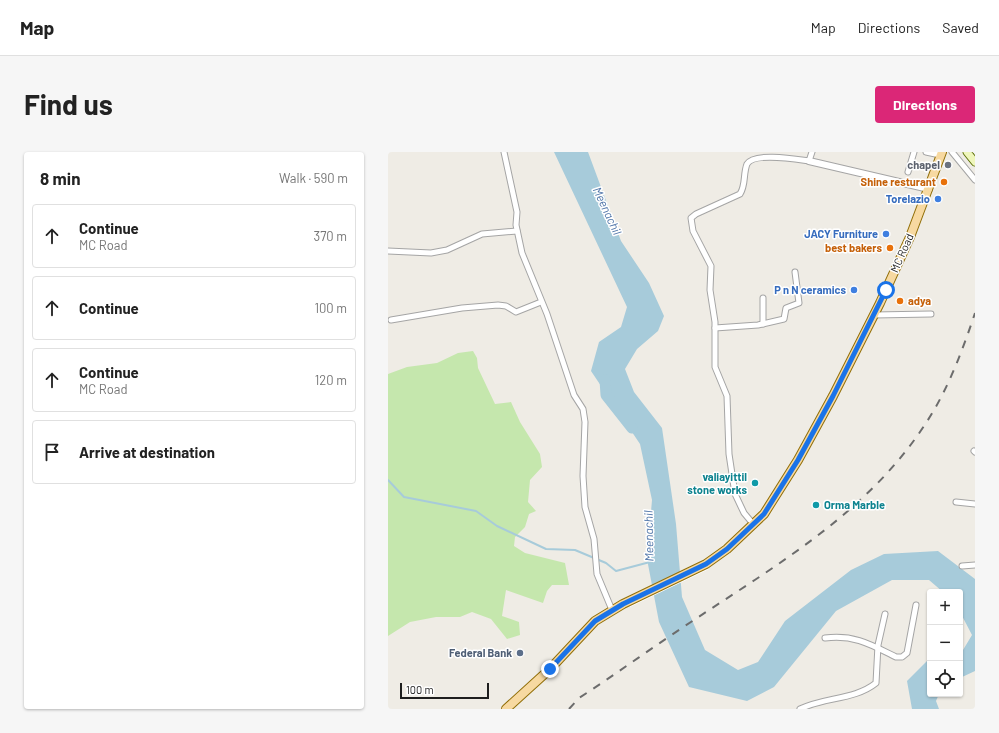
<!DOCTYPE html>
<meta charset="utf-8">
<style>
:root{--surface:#fff;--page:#f6f6f6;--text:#222;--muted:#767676;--line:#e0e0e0;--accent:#db2777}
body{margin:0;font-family:Barlow,sans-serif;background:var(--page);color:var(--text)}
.controls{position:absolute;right:12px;bottom:12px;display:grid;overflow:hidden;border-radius:4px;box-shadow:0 1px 3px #0004}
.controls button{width:36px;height:36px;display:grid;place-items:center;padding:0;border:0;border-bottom:1px solid var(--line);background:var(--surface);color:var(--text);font:20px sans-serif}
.scale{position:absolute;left:12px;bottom:10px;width:89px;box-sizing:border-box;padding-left:4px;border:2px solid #1e1e1e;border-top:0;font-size:11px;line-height:14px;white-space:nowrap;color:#1e1e1e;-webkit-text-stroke:3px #fff;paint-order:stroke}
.stop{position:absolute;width:12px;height:12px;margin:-9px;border:3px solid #1a73e8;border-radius:50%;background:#fff}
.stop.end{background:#1a73e8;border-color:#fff;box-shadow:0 1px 4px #0008}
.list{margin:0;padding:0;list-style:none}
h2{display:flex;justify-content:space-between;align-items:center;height:52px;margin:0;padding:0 16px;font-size:17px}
h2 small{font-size:13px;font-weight:400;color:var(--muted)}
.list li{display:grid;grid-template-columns:26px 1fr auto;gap:12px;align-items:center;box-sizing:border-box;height:64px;margin:0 8px 8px;padding:0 8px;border:1px solid var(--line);border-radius:4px}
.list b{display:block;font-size:15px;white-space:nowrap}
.list p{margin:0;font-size:13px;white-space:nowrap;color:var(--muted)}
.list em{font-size:13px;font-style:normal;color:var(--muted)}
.icon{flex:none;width:22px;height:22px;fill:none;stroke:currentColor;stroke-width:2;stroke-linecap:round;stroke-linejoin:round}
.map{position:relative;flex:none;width:587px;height:557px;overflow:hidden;border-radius:4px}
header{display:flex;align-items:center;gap:24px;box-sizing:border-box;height:56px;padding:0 20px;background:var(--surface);border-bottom:1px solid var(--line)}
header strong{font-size:19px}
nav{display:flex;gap:22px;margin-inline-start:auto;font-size:14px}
.intro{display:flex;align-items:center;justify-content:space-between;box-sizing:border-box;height:96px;padding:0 24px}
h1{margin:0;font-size:28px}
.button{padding:10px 18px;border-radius:4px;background:var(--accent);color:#fff;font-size:14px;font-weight:700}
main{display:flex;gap:24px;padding:0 24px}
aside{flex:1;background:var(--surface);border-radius:4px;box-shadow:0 1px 3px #0004}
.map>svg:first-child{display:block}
.grass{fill:#c5e7ad}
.water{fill:#a7cbda}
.pier{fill:#fff}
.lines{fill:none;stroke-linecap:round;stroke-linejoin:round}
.stream{stroke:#a7cbda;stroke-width:2}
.river{stroke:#a7cbda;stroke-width:11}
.minor-casing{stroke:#a5a5a5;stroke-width:7}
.tertiary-casing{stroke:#a5a5a5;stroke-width:8}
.secondary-casing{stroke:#5d700a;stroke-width:9}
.primary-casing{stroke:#916e07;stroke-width:10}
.minor{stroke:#fff;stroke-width:5}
.tertiary{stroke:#fff;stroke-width:6}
.secondary{stroke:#eff6bb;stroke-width:7}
.primary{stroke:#f7d9a1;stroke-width:8}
.rail{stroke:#6c6c6c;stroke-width:2;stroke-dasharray:8 8;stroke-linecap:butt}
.route{stroke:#1a73e8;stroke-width:5}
.worship-dot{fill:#6b7280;stroke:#fff;stroke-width:1.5}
.food-dot{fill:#e8710a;stroke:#fff;stroke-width:1.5}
.shop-dot{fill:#3f7fe0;stroke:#fff;stroke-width:1.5}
.culture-dot{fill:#0f9aa8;stroke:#fff;stroke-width:1.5}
.service-dot{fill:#5c6f8a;stroke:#fff;stroke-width:1.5}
.labels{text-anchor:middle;stroke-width:3;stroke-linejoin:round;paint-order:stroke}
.worship-label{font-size:11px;font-weight:bold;fill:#5b616d;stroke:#fff;text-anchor:end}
.food-label{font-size:11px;font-weight:bold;fill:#c56008;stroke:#fff;text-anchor:end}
.shop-label{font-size:11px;font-weight:bold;fill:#366cbe;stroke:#fff;text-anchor:end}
.street-label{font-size:11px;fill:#1e1e1e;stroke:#fff}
.culture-label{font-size:11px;font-weight:bold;fill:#0d838f;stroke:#fff;text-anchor:end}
.service-label{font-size:11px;font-weight:bold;fill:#4e5e75;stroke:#fff;text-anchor:end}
.water-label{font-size:12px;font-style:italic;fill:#4f75a9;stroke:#fff}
</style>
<header>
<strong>Map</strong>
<nav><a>Map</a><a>Directions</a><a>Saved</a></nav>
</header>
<div class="intro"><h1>Find us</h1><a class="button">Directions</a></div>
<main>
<aside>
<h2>8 min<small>Walk · 590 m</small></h2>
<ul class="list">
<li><svg class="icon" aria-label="ahead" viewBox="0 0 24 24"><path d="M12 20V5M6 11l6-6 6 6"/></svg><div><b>Continue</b><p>MC Road</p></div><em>370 m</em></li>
<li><svg class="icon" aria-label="ahead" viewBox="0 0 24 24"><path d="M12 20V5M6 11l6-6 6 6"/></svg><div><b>Continue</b></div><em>100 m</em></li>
<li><svg class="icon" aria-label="ahead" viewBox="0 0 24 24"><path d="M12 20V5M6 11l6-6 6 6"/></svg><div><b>Continue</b><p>MC Road</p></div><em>120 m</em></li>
<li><svg class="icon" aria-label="arrive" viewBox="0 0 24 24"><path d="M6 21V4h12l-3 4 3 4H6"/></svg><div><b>Arrive at destination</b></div></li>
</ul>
</aside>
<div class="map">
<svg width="587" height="557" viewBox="0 0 587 557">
<rect width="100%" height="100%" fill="#efece5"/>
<!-- grass -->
<path class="grass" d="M85,199L89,206L90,216L107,252L123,250L132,270L152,302L154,315L142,328L140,350L148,359L141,362L137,375L127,385L126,394L137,401L177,411L181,433H164L159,439L155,451L118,438L114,464L131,470L132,483L119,487L103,467L84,460L72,465H48L22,470L0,484V222L19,215L49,211L70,201Z"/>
<!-- water -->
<g class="water">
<path d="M166,0H200L233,89L261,131L276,164L270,179L249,197L237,217L246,240L274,276L288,372L294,445L317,498L350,518L370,510L397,469L463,418L496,402L550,399L587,427V519L572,526V499L575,498L584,483L572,460V440H555L541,428H504L448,459L386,535L359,549L301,535L271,470L259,407L264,348L252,292L203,219L211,190L233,175L239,155Z"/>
<path d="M542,506V542H551L548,549L551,557H524L519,529Z"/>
</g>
<!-- pier -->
<path class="pier" d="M316,408L321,417L242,455L237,447Z"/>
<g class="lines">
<!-- stream -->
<path class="stream" d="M0,328L16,345L88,359L109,374L158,397L187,398L218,411L228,419L262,410"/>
<!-- river -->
<path class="river" d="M217,228L218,243L244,276"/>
<!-- minor casing -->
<g class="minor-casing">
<g id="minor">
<path d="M116,0L129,60L128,73L134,101L159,162L186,243L195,257L197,270L195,324L197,355L206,387L209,422L224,458"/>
<path d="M538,0L552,3"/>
<path d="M564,0L587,28"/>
<path d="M520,20L526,0"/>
<path d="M0,99L43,101L59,98L94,82L129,79"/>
<path d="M375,146V172"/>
<path d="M486,163L543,162"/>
<path d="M3,168L74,156L110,153L118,154L128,160L153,150"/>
<path d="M327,176L370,173L396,167L398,156L411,151L407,120"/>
<path d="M586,299L587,300"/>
<path d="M568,350L587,352"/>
<path d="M366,373L356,361L347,342L341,302L339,244L327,215V170L322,138L323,114L305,79L303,66L308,62L352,42C358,33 355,22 359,12C366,0 407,7 421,9L424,0"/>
<path d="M574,414L587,413"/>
<path d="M437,486C466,482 484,493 508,505H514L519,501L528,453"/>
<path d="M412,557C436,545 467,548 488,531L490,493L497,462"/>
</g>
</g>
<!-- tertiary casing -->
<g class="tertiary-casing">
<path id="tertiary" d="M421,9L541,37"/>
</g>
<!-- secondary casing -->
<g class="secondary-casing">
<path id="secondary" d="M579,0L587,10"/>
</g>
<!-- primary casing -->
<g class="primary-casing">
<path id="primary" d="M118,557L162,517L207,469L235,452L318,412L339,397L376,362L410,308L445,244L492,151L522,85L554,0"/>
</g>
<!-- minor -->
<use href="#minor" class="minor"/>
<!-- tertiary -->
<use href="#tertiary" class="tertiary"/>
<!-- secondary -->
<use href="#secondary" class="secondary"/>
<!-- primary -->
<use href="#primary" class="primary"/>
<!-- rail -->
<path class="rail" d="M181,557L191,546C231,520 269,492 309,466C392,411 480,359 536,274C559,240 574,200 587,161"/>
</g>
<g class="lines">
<!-- route -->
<path class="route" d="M162,517L207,469L235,452L318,412L339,397L376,362L410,308L445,244L498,138"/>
</g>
<!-- markers -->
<circle class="worship-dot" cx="560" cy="13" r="4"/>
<g class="food-dot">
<circle cx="556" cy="30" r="4"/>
<circle cx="502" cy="96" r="4"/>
<circle cx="512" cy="149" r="4"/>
</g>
<g class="shop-dot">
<circle cx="550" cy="47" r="4"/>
<circle cx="498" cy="82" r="4"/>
<circle cx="466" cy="138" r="4"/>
</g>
<g class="culture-dot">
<circle cx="367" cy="331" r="4"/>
<circle cx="428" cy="353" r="4"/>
</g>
<circle class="service-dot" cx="132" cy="501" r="4"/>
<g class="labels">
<!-- worship labels -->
<g class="worship-label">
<text x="552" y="17">chapel</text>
</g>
<!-- food labels -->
<g class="food-label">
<text x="548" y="34">Shine resturant</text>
<text x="494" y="100">best bakers</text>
<text x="520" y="153" text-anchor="start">adya</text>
</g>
<!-- shop labels -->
<g class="shop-label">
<text x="542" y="51">Torelazio</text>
<text x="490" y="86">JACY Furniture</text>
<text x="458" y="142">P n N ceramics</text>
</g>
<!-- street labels -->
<g class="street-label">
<text transform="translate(514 101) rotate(-66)" y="4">MC Road</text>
</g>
<!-- culture labels -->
<g class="culture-label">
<text x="359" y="329">valiayittil<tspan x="359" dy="13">stone works</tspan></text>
<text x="436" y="357" text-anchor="start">Orma Marble</text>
</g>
<!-- service labels -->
<g class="service-label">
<text x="124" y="505">Federal Bank</text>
</g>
<!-- water labels -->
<g class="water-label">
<text transform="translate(219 59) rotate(65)" y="4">Meenachil</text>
<text transform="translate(261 384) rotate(-91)" y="4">Meenachil</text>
</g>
</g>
</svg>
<div class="controls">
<button>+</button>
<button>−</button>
<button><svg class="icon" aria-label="locate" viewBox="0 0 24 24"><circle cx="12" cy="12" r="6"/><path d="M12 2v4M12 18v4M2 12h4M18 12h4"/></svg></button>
</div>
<div class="scale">100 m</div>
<div class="stop" style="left:498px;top:138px"></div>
<div class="stop end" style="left:162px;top:517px"></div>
</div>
</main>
